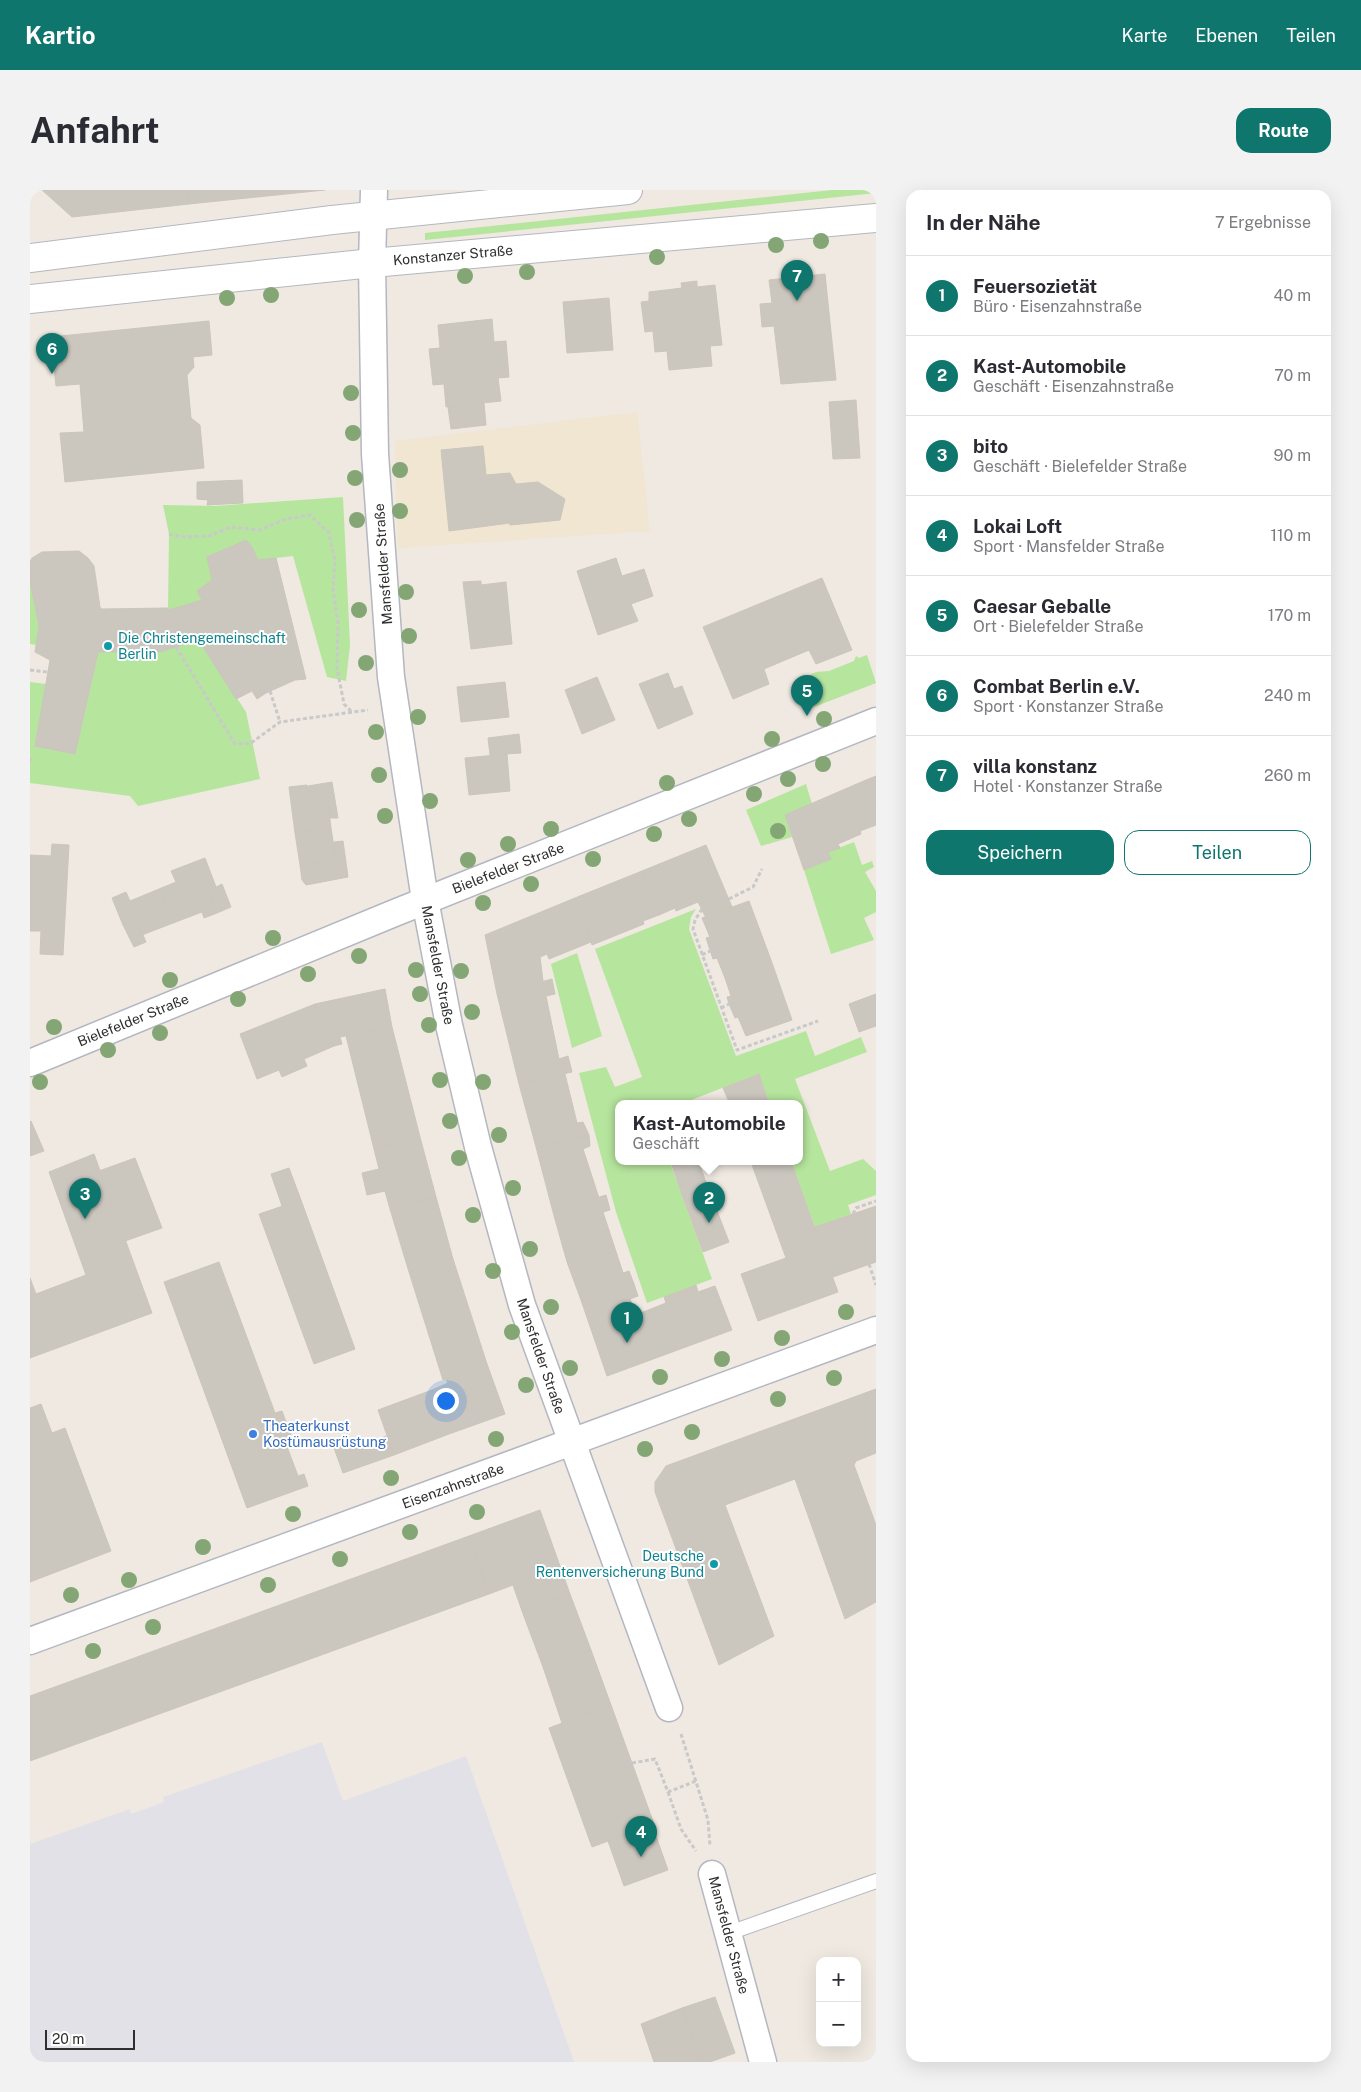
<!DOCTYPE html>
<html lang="de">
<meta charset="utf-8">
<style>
:root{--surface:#fff;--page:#f2f2f3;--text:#2b2b33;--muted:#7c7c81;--line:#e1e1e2;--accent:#0f766e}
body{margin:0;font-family:"Public Sans",sans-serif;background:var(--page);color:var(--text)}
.controls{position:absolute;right:15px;bottom:15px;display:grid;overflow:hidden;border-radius:10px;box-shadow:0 5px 20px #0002}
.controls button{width:45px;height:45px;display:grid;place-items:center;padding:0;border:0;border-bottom:1px solid var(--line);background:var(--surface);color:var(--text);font:25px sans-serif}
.scale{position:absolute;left:15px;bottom:12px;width:90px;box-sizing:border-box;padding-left:5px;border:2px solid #2e2e2e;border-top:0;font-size:14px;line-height:18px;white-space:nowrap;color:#2e2e2e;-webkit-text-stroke:4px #fff;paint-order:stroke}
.you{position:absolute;left:415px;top:1210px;width:18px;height:18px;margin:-12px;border:4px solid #fff;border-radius:50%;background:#1a73e8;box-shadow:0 0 0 8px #1a73e833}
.badge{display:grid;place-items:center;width:32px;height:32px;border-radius:50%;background:var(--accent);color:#fff;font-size:16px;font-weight:700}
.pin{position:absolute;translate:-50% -41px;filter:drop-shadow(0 1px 2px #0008)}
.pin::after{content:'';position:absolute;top:26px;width:18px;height:15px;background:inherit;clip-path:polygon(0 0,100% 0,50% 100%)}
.popup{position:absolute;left:585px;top:910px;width:188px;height:65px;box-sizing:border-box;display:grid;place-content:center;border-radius:10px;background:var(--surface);filter:drop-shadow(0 1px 4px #0005);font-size:16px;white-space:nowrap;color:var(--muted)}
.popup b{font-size:19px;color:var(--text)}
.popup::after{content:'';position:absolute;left:50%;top:100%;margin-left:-10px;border:10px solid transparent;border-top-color:var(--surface)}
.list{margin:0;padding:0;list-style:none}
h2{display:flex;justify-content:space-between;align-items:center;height:65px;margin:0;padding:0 20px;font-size:21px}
h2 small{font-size:16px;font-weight:400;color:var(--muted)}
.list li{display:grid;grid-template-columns:32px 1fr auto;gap:15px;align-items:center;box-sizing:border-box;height:80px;padding:0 20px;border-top:1px solid var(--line)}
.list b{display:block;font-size:19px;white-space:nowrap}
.list p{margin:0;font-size:16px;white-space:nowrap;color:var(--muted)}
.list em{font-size:16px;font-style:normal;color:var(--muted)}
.actions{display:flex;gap:10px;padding:15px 20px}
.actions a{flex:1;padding:11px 0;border:1px solid var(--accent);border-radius:15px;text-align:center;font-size:18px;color:var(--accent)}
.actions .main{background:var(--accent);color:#fff}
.map{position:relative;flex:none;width:846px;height:1872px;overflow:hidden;border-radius:15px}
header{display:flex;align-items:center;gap:30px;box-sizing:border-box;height:70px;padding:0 25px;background:var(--accent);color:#fff}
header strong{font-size:24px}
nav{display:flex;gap:28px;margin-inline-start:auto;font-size:18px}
.intro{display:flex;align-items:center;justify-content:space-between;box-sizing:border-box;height:120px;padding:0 30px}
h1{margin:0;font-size:35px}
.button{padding:12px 22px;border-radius:15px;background:var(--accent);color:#fff;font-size:18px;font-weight:700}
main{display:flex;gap:30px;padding:0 30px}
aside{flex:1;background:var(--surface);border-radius:15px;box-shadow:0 5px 20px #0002}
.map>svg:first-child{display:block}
.industrial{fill:#e3e1e8}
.education{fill:#f0e6d1}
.green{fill:#b6e59e}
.building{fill:#cbc7bf;stroke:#cbc5ba}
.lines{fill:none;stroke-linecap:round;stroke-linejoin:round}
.service-casing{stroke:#b4b7c1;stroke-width:16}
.minor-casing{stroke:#b4b7c1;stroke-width:29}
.secondary-casing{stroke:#b4b7c1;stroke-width:30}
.path{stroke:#c9c9c9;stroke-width:3;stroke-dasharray:4 2.5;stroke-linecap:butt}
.service{stroke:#fff;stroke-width:14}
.minor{stroke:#fff;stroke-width:26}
.secondary{stroke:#fff;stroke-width:28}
.tree{fill:#84a574}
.culture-dot{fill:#0f9aa8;stroke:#fff;stroke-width:2}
.shop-dot{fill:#3f7fe0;stroke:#fff;stroke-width:2}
.labels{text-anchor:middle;stroke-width:4;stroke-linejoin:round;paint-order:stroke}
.street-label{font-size:14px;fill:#2e2e2e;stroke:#fff}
.culture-label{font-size:14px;fill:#0d838f;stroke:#fff;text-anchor:start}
.shop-label{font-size:14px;fill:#366cbe;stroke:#fff;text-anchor:start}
</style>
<header>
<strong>Kartio</strong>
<nav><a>Karte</a><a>Ebenen</a><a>Teilen</a></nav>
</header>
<div class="intro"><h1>Anfahrt</h1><a class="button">Route</a></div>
<main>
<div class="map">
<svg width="846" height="1872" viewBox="0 0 846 1872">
<rect width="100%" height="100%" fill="#efe9e1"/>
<!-- industrial -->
<path class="industrial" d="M292,1552L313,1611L436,1566L544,1872H0V1654L100,1619L101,1624L134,1612L133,1607Z"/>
<!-- education -->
<path class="education" d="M607,222L620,341L368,358L365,251Z"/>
<!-- green -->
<g class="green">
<path d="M802,0H846V3L395,50V43Z"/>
<path d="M313,307L320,455L316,491L297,487L263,366L228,370L222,357L216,350L177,367L182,390L168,401L172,410L139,420L138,418L139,344L133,315L185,316Z"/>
<path d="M0,391L9,436L6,455L0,454Z"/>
<path d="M169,450L216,522L230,589L108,616L100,606L0,593V492L16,494L5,556L45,564L68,462H130Z"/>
<path d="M837,465L846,493L779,519L768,491L786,482L799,481L824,471L826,466L829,468Z"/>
<path d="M776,594L782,614L755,625L762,647L731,656L716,620Z"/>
<path d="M824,652L832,675L842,671L844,677L835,682L846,701V722L834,728L844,750L801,764L774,680L801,669L798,662Z"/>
<path d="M666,719L661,727L659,739L706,866L776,841L785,866L831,847L837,862L765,889L800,981L833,969L846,981V1005L818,1015L821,1024L785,1037L761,972H769V914H740L728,884L651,914H589V972H640L682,1089L617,1113L586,1022L549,883L576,877L585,897L612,887L565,759Z"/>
<path d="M547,763L572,846L542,858L521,774Z"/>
</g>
<!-- building -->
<g class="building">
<path d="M12,0H157L159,14L42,27Z"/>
<path d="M157,0H295L159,14Z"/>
<path d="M795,84L806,190L751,194L744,136L732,137L730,114L742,113L739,90Z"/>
<path d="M667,91V97L685,95L692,155L680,156L682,176L639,180L637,161L625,162L623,141L615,142L611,112L619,111V102L652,98L651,93Z"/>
<path d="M579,108L583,160L537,163L533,112Z"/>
<path d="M462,129L464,152L476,151L479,187L468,188L471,211L416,217L414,194L403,195L399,159L410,158L408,135Z"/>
<path d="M179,131L182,165L163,167L164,177L157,185L161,228L170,235L174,278L35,292L30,243L54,242L50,194L26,196L21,147Z"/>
<path d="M826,210L830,268L803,269L799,212Z"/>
<path d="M454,213L456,235L421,239L418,217Z"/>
<path d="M453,256L456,285L480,283L486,294L508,292L535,309L530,330L480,335V333L419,341L411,260Z"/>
<path d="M212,290L213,313L177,315L178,310L167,309V292Z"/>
<path d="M216,350L222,357L228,370L246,368L276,489L265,490L236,503L227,509L222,501L206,509L169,450L130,462H68L45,564L5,556L20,470L5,462L9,436L0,391V372L2,368L12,362L49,361L58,368L64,376L70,417L71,419L138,418L139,420L172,410L167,401L182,390L177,367Z"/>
<path d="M586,368L592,386L614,379L623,406L601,414L608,431L568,445L547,381Z"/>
<path d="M792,388L822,460L786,474L779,460L734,479L739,494L703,509L673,437Z"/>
<path d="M451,391V395L476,392L482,454L441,459L433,392Z"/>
<path d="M638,483L644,499L652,496L663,524L628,539L609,494Z"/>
<path d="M567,487L585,530L552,544L535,500Z"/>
<path d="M475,492L479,527L431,532L427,497Z"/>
<path d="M489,544L491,563L460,565L458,548Z"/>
<path d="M477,564L480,601L439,605L435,568Z"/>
<path d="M846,586V616L836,590Z"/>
<path d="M836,590L846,616V635L830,641L831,644L808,654L810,658L798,662L801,669L774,680L755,625Z"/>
<path d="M302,592L308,628H300L297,606L279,608L278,596Z"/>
<path d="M277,595L279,608L297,606L301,638L265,643L259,597Z"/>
<path d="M301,638L306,670L270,675L265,643Z"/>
<path d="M313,651L318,687L276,695L272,690L270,675L306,670L304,652Z"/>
<path d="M22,654L39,655L33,765L10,764L11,741H0V665L21,666Z"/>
<path d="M676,655L702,717L675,726L668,712L646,721L645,718L629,725L612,681Z"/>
<path d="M175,668L186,697L166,704L172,722L143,733L129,699L146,692L141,681Z"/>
<path d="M612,681L629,725L613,731L614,734L562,755L545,708Z"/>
<path d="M192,694L201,717L187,723L178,701Z"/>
<path d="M129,699L143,733L112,745L106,729L93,735L82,708L96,702L100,711Z"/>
<path d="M178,699L187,723L174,728L166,704Z"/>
<path d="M545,708L561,752L519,769L517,764L510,767L513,791L467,804L455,745Z"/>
<path d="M719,711L741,770L695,788L687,768L683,769L676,748L680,747L672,728Z"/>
<path d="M106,729L116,752L104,757L93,735Z"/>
<path d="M741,770L762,830L716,846L708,827L705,828L699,814L697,807L701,806L695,788Z"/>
<path d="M522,789L525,804L516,806L529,869L538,866L542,882L489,894L467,804Z"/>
<path d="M355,799L362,837L310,847L312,854L304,856L285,814Z"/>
<path d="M846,804V836L829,842L819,814Z"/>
<path d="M285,814L304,856L274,869L277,876L252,887L249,880L227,889L210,844Z"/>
<path d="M362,837L390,947L344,959L316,846Z"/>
<path d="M535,884L547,933L553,932L559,945L506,957L489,894Z"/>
<path d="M729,884L737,908L720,914H700L693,898Z"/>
<path d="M737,908L740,914H720Z"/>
<path d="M1,931L14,961L0,966V932Z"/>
<path d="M559,945L560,956L553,959L569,1008L523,1022L506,957Z"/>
<path d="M390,947L406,1007L360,1019L355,1001L337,1005L332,983L349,979L344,959Z"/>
<path d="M64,964L122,1123L0,1168V1088L6,1104L56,1085L19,982Z"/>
<path d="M105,968L132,1038L95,1051L69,981Z"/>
<path d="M641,972H669L674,987L649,996Z"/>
<path d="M721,972H761L808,1102L728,1131L711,1084L756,1068Z"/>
<path d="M259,978L271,1010L252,1016L241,984Z"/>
<path d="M674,987L699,1052L673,1062L649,996Z"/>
<path d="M576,1005L580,1020L573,1022L593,1083L599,1081L604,1094L551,1110L537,1072L523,1022Z"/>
<path d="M406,1007L423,1069L379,1082L360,1019Z"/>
<path d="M271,1010L325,1159L284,1174L229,1024Z"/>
<path d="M846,1016V1072L803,1087L785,1037Z"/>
<path d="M423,1069L457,1174L413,1190L379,1082Z"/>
<path d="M189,1072L199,1099L144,1119L134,1092Z"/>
<path d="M604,1094L608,1106L600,1109L602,1114L599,1116L603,1126L636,1113L634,1107L666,1095L668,1102L685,1096L702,1140L577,1186L551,1110Z"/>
<path d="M199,1099L245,1223L252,1221L263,1251L256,1254L268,1286L274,1284L278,1296L217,1318L144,1119Z"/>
<path d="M457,1174L475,1224L419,1244L402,1200L418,1193L416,1189Z"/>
<path d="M846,1199V1263L826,1271L824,1275L846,1335V1412L815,1429L765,1289L695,1315L744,1446L689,1475L625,1302V1292L636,1276Z"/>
<path d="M402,1200L419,1244L364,1265L348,1220Z"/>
<path d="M11,1214L22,1243L35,1238L81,1361L0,1392V1218Z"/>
<path d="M357,1246L364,1265L313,1283L304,1258L328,1249L331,1255Z"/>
<path d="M510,1320L540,1404L492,1421L483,1395L459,1404L439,1346Z"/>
<path d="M439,1346L459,1404L0,1571V1506Z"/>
<path d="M540,1404L561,1460L513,1477L492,1421Z"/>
<path d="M561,1460L581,1515L532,1533L513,1477Z"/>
<path d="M581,1515L624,1634L562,1657L519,1538Z"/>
<path d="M622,1635L638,1680L594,1696L578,1651Z"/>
<path d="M685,1807L705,1863L680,1872H672L652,1818Z"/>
<path d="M652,1818L672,1872H624L611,1834Z"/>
</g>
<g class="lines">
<!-- service casing -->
<g class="service-casing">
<path id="service" d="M699,1743L846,1691"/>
</g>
<!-- minor casing -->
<g class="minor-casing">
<g id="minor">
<path d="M344,0L342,73L345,264L361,487L395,710L419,835L448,957L492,1115L639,1518"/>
<path d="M0,873L367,722L846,531"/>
<path d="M0,1451L846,1140"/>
<path d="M682,1684L733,1872"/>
</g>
</g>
<!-- secondary casing -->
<g class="secondary-casing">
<g id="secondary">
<path d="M0,68L302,30L598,0"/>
<path d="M0,109L342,73L846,28"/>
</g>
</g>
<!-- path -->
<g class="path">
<path d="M139,344L153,347L179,346L200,337L229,340L256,329L280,325L299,343L305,371L303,399L308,433L307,478L314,514L321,521"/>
<path d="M146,457L205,554L221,553L250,532L338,520"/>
<path d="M0,480L18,482"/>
<path d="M240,501L250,532"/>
<path d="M0,569L2,570"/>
<path d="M699,709L723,697L732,679"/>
<path d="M672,719L665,730L663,739L707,860L788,831"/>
<path d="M672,765L680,761"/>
<path d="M691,818L699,814"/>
<path d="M823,1024L826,1018L846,1011"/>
<path d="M839,1074L846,1095"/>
<path d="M651,1544L678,1630L680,1656"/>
<path d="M602,1573L625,1569L638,1602L666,1591"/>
<path d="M638,1602L651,1639L666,1661"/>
</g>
<!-- service -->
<use href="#service" class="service"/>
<!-- minor -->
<use href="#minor" class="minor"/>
<!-- secondary -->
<use href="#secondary" class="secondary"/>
</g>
<!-- trees -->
<g class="tree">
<circle cx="791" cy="51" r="8"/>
<circle cx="746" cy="55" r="8"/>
<circle cx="627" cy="67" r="8"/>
<circle cx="497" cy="82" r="8"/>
<circle cx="435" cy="86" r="8"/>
<circle cx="241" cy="105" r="8"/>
<circle cx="197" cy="108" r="8"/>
<circle cx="321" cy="203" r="8"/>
<circle cx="323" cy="243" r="8"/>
<circle cx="370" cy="280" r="8"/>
<circle cx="325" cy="288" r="8"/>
<circle cx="370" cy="321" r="8"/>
<circle cx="327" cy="330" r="8"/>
<circle cx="376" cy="402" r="8"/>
<circle cx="329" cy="420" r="8"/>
<circle cx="379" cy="446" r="8"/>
<circle cx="336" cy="473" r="8"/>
<circle cx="388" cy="527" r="8"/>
<circle cx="794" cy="529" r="8"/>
<circle cx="346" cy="542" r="8"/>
<circle cx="742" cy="549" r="8"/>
<circle cx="793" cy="574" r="8"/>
<circle cx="349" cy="585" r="8"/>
<circle cx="758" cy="589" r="8"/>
<circle cx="637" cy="593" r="8"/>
<circle cx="724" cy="604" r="8"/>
<circle cx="400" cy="611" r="8"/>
<circle cx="355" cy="626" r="8"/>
<circle cx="659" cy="629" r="8"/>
<circle cx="521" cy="639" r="8"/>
<circle cx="748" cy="641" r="8"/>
<circle cx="624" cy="644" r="8"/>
<circle cx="478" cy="654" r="8"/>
<circle cx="563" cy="669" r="8"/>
<circle cx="438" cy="670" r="8"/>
<circle cx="501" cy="694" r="8"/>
<circle cx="453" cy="713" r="8"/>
<circle cx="243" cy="748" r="8"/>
<circle cx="329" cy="766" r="8"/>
<circle cx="386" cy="780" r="8"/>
<circle cx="431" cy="781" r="8"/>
<circle cx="278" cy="784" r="8"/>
<circle cx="140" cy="790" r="8"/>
<circle cx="390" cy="804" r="8"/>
<circle cx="208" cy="809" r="8"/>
<circle cx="442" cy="822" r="8"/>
<circle cx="399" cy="835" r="8"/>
<circle cx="24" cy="837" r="8"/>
<circle cx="130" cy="843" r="8"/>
<circle cx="78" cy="860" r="8"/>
<circle cx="410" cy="890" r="8"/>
<circle cx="10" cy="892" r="8"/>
<circle cx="453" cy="892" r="8"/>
<circle cx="420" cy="931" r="8"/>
<circle cx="469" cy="945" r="8"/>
<circle cx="429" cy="968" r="8"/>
<circle cx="483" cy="998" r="8"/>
<circle cx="443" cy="1025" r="8"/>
<circle cx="500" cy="1059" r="8"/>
<circle cx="463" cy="1081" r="8"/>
<circle cx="521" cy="1117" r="8"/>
<circle cx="816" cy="1122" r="8"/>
<circle cx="482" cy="1142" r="8"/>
<circle cx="752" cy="1148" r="8"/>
<circle cx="692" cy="1169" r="8"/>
<circle cx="540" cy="1178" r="8"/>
<circle cx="630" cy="1187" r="8"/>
<circle cx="804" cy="1188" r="8"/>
<circle cx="496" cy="1195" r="8"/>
<circle cx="748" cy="1209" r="8"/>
<circle cx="662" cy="1242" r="8"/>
<circle cx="466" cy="1249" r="8"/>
<circle cx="615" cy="1259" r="8"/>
<circle cx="361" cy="1288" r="8"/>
<circle cx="447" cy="1322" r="8"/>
<circle cx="263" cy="1324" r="8"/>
<circle cx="380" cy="1342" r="8"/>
<circle cx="173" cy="1357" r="8"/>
<circle cx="310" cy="1369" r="8"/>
<circle cx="99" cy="1390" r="8"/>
<circle cx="238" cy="1395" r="8"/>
<circle cx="41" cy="1405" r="8"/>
<circle cx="123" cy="1437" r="8"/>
<circle cx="63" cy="1461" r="8"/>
</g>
<!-- markers -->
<g class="culture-dot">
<circle cx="78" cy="456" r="5"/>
<circle cx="684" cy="1374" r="5"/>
</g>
<circle class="shop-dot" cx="223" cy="1244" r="5"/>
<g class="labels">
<!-- street labels -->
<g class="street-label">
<text transform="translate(423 65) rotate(-5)" y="5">Konstanzer Straße</text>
<text transform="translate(353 374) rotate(-94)" y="5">Mansfelder Straße</text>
<text transform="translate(478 678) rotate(-21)" y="5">Bielefelder Straße</text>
<text transform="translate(408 775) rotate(79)" y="5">Mansfelder Straße</text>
<text transform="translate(103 830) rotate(-22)" y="5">Bielefelder Straße</text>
<text transform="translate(511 1166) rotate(71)" y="5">Mansfelder Straße</text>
<text transform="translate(423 1296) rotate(-20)" y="5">Eisenzahnstraße</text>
<text transform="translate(699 1745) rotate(75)" y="5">Mansfelder Straße</text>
</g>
<!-- culture labels -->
<g class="culture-label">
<text x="88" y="453">Die Christengemeinschaft<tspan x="88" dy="16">Berlin</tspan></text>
<text x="674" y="1371" text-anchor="end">Deutsche<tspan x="674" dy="16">Rentenversicherung Bund</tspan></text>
</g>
<!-- shop labels -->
<g class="shop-label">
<text x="233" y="1241">Theaterkunst<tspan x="233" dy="16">Kostümausrüstung</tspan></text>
</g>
</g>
</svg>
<div class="controls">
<button>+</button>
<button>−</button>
</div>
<div class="scale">20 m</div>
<div class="you"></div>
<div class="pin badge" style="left:597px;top:1153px">1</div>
<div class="pin badge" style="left:679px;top:1033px">2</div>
<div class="popup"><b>Kast-Automobile</b>Geschäft</div>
<div class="pin badge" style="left:55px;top:1029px">3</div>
<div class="pin badge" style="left:611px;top:1667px">4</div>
<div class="pin badge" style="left:777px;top:526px">5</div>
<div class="pin badge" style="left:22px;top:184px">6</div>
<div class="pin badge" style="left:767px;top:111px">7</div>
</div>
<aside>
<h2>In der Nähe<small>7 Ergebnisse</small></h2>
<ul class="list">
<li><span class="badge">1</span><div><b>Feuersozietät</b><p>Büro · Eisenzahnstraße</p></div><em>40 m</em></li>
<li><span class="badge">2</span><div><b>Kast-Automobile</b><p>Geschäft · Eisenzahnstraße</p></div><em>70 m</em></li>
<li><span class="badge">3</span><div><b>bito</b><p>Geschäft · Bielefelder Straße</p></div><em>90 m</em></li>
<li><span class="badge">4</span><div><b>Lokai Loft</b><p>Sport · Mansfelder Straße</p></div><em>110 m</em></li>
<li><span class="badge">5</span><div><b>Caesar Geballe</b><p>Ort · Bielefelder Straße</p></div><em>170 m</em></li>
<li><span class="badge">6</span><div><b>Combat Berlin e.V.</b><p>Sport · Konstanzer Straße</p></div><em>240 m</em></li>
<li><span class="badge">7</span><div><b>villa konstanz</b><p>Hotel · Konstanzer Straße</p></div><em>260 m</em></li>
</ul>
<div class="actions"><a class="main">Speichern</a><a>Teilen</a></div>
</aside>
</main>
